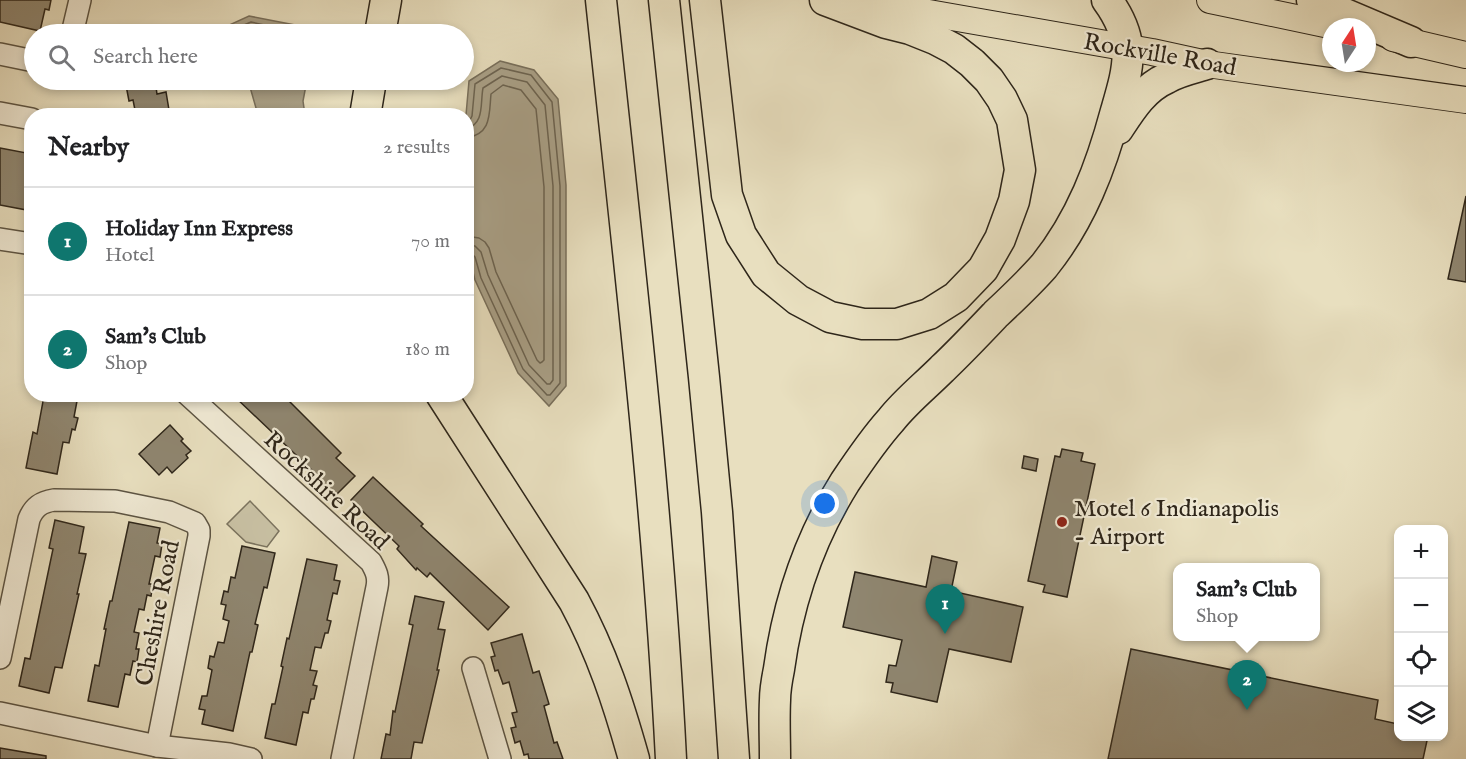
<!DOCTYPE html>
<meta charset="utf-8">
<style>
:root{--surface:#fff;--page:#f2f2f2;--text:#202124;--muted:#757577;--line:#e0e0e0;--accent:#0f766e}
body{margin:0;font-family:"IM FELL English",serif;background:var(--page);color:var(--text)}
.controls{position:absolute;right:18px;bottom:18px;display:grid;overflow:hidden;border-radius:12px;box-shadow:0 3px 9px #0003}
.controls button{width:54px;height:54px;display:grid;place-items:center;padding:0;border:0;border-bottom:2px solid var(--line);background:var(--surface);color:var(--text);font:30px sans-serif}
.compass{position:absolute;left:1322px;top:18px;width:54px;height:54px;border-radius:50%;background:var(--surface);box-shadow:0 3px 9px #0003;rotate:12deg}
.you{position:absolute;left:825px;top:504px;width:21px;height:21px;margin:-15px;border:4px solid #fff;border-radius:50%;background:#1a73e8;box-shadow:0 0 0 9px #1a73e833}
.badge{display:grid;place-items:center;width:39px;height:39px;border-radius:50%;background:var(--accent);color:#fff;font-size:20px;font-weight:700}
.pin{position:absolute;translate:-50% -50px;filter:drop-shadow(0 2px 3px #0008)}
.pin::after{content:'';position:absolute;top:32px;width:21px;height:18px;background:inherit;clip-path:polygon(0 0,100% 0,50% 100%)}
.popup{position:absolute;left:1173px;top:563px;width:147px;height:78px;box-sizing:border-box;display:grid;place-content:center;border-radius:12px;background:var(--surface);filter:drop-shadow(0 2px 4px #0005);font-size:20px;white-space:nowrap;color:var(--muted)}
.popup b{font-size:22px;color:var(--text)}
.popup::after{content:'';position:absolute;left:50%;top:100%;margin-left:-12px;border:12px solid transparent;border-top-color:var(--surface)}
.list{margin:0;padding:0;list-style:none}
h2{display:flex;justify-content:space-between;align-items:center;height:78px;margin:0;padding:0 24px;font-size:26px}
h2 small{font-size:20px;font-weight:400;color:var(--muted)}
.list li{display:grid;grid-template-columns:39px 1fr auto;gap:18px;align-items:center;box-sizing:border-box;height:108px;padding:0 24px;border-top:2px solid var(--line)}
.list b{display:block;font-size:22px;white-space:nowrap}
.list p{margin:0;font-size:20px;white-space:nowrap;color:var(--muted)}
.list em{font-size:20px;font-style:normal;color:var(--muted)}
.icon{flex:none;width:33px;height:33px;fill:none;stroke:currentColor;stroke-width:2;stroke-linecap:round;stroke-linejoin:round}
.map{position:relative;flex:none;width:1466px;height:759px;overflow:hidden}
.search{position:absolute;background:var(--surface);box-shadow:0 3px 9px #0003;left:24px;top:24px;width:450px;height:66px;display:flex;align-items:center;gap:15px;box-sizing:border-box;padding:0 21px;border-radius:33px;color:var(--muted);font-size:22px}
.panel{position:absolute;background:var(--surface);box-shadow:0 3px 9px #0003;left:24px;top:108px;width:450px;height:294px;border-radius:24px}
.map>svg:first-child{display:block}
.green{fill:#c8c0a3;stroke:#7b735e;stroke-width:1.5}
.water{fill:#a9a087;stroke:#786f5b;stroke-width:1.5}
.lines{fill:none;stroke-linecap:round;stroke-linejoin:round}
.shore{stroke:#6c6350;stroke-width:1.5}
.building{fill:#8f8670;stroke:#2e261a;stroke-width:1.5}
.minor-casing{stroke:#5c5443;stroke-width:24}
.major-casing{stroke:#2e261a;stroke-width:28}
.highway-casing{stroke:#2e261a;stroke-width:33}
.minor{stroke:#f0ead5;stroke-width:21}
.major{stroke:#e8dfbf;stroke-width:26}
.highway{stroke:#e8dfbf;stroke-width:30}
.poi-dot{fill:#8f2418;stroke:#f0ead5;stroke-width:2}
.labels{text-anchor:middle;stroke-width:4.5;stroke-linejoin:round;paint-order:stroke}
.street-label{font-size:24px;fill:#2e261a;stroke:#f0ead5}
.poi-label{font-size:24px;fill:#2e261a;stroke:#f0ead5;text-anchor:start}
</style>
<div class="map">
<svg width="1466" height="759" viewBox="0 0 1466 759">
<rect width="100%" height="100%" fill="#e8dfbf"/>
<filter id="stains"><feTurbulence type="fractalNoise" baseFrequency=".00333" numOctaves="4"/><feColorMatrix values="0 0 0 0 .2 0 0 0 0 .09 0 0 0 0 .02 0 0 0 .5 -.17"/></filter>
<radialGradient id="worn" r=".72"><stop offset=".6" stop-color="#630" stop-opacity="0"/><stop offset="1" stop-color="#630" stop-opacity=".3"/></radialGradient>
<!-- green -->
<path class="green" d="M250,501L279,531L267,547L246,542L227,524Z"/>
<!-- water -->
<g class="water">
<path d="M249,16L295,25L308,34H231L227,26Z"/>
<path d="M500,61L534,70L558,99L566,185V386L549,406L518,373L475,280L467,248L466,115L469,81Z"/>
<path d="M248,80H307L303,101L305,115H258Z"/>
</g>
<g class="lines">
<!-- shore -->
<g class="shore">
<path d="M236,34L237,28L251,22L292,31L298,34"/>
<path d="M466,121L470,120L472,116L475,84L501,68L531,75L552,102L560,186V383L550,395H547L523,369L481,278L475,257L471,253L466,252"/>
<path d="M466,129C485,124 480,103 483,88L502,76L527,82L545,105L553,186V380L550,384H547L529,365L488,275L481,252L475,246L466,245"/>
<path d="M466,138C492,134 489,114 491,94L503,85L521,90L536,109L544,187V360L542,362L540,363L537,360L496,272L489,248L485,242L479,238L466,236"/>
</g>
</g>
<!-- building -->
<g class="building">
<path d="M0,0H51L49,10L45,9L40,31L0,22Z"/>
<path d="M125,80H155L157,94L166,92L170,116H132L131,111L135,110L133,100L129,101Z"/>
<path d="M0,148L32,154V211L0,205Z"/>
<path d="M1466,196V282L1448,279Z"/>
<path d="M42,394H72L71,400L77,401L74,417L78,418L75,430L72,429L69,443L63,442L57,474L26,468L33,432L37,434L44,396H42Z"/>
<path d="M230,394H282L341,453L336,458L355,476L334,497L313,477L316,474L235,397L234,398Z"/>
<path d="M170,425L183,439L181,441L191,451L186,455L188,458L172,473L167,467L159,475L139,454Z"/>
<path d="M1062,449L1083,453L1081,461L1095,464L1067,597L1043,592L1045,585L1028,581L1055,456L1060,457Z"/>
<path d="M1024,456L1038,459L1036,471L1022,468Z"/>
<path d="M373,477L423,524L421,526L509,607L488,630L430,573L427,577L417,568L416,570L397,549L399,546L351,500Z"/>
<path d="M55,520L84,527L79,553L86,554L77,594H79L62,668L55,667L49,693L19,686L25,658L30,659L53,549L49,548Z"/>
<path d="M129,522L160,528L157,543L162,544L160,557L155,556L149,584H153L151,596L147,595L144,610L139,609L134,632L139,633L136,649H139L137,662L133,661L130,675L125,674L118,707L88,701L95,665L99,666L106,629H104L110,601H112Z"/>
<path d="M242,546L275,553L267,588L264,587L255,624L258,625L252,652H250L233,731L202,724L205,710L199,709L202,696H207L212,670L208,668L210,656L214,657L218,642L224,643L229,621L223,619L226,605L221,604L224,591L228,592L231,577L235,578Z"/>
<path d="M932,556L957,562L951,591L1023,607L1011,662L949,649L937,702L891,692L893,683L886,682L889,665L896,666L902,640L843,627L855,572L926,587Z"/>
<path d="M307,559L337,565L334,580L340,581L337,594L333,593L327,620L331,621L328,633H325L321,648L315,647L310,670L317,671L313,685L317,686L314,699H311L308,713L303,712L296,745L265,738L272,704H275L283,667L281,666L287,638L289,639Z"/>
<path d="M415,596L444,602L438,629L445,630L437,670H439L422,743L414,742L411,759H381L386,734L390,735L393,711L395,712L413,625L409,624Z"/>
<path d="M522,634L533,673L539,671L549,704L544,706L554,743L557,742L563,759H529L528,754L524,755L520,741L515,743L511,728L516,727L512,713L517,712L509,682L503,684L498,670L495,671L491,657L495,656L491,643Z"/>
<path d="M1131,649L1378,700L1375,719L1398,724V736H1428L1423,759H1108Z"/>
<path d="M0,748L46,756V759H0Z"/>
</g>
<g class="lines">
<!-- minor casing -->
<g class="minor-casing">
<g id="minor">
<path d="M72,34L80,0"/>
<path d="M0,54L34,61"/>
<path d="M0,113L32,119"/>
<path d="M0,239L32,244"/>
<path d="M187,394L371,562C376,571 379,577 377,587L342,759"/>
<path d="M0,658L29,519C34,507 41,502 54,500L115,501L169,512L195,523L199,530V536L157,746"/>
<path d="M473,668L500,759"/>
<path d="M0,713L157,746L229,754L251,759"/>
</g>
</g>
<!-- major casing -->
<g class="major-casing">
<g id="major">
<path d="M854,0L1152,52L1207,64L1466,100"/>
<path d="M1210,0L1339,27"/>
<path d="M1393,38L1466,55"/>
</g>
</g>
<!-- highway casing -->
<g class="highway-casing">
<g id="highway">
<path d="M601,0C628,253 658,505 671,759"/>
<path d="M664,0L704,377L717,512L734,759"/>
<path d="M705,0L727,195L741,235L766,274L798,300L830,317L863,324H897L929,314L956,297L983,269L1000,239L1014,201L1020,170L1012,120L1002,99L989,80L972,63L954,49L935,39L910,29L886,23L825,0"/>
<path d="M1312,0L1411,42"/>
<path d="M380,34L386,0"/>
<path d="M365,116L371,80"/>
<path d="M1118,129C1131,109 1144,88 1167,78C1179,71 1194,68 1207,64"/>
<path d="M441,394L574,601C602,653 618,702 634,759"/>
<path d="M775,759C775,739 774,720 775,700C775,690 777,679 779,669C788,603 810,538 845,482C859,461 874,439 891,420C906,401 925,386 942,369C961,351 978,333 996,314C1012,299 1029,283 1044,266C1081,220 1101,167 1116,111C1129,66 1137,41 1107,0"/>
</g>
</g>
<!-- minor -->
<use href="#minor" class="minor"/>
<!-- major -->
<use href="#major" class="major"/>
<!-- highway -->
<use href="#highway" class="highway"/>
</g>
<!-- markers -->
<circle class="poi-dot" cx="1062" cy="522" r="6"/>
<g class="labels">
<!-- street labels -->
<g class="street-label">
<text transform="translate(1160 54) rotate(10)" y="8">Rockville Road</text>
<text transform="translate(327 490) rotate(43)" y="8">Rockshire Road</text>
<text transform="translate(157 613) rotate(-79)" y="8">Cheshire Road</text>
</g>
<!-- poi labels -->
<g class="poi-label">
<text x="1074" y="516">Motel 6 Indianapolis<tspan x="1074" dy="28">- Airport</tspan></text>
</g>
</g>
<rect width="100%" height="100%" filter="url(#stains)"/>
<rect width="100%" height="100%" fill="url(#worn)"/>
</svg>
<div class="controls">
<button>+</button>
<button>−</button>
<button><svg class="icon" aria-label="locate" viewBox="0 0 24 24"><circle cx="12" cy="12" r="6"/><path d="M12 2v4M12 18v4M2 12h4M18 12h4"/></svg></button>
<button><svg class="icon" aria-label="layers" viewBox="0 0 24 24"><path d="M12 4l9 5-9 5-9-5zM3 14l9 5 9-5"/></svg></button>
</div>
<svg class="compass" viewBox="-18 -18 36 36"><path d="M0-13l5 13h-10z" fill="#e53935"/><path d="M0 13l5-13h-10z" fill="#757577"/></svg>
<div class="you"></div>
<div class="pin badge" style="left:945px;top:634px">1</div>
<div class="pin badge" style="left:1247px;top:710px">2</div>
<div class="popup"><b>Sam's Club</b>Shop</div>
<div class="search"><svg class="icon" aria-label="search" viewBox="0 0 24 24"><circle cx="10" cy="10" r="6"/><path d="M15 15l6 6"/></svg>Search here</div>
<section class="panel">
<h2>Nearby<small>2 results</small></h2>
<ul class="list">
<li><span class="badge">1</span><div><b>Holiday Inn Express</b><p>Hotel</p></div><em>70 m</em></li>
<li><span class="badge">2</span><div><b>Sam's Club</b><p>Shop</p></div><em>180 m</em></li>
</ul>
</section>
</div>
